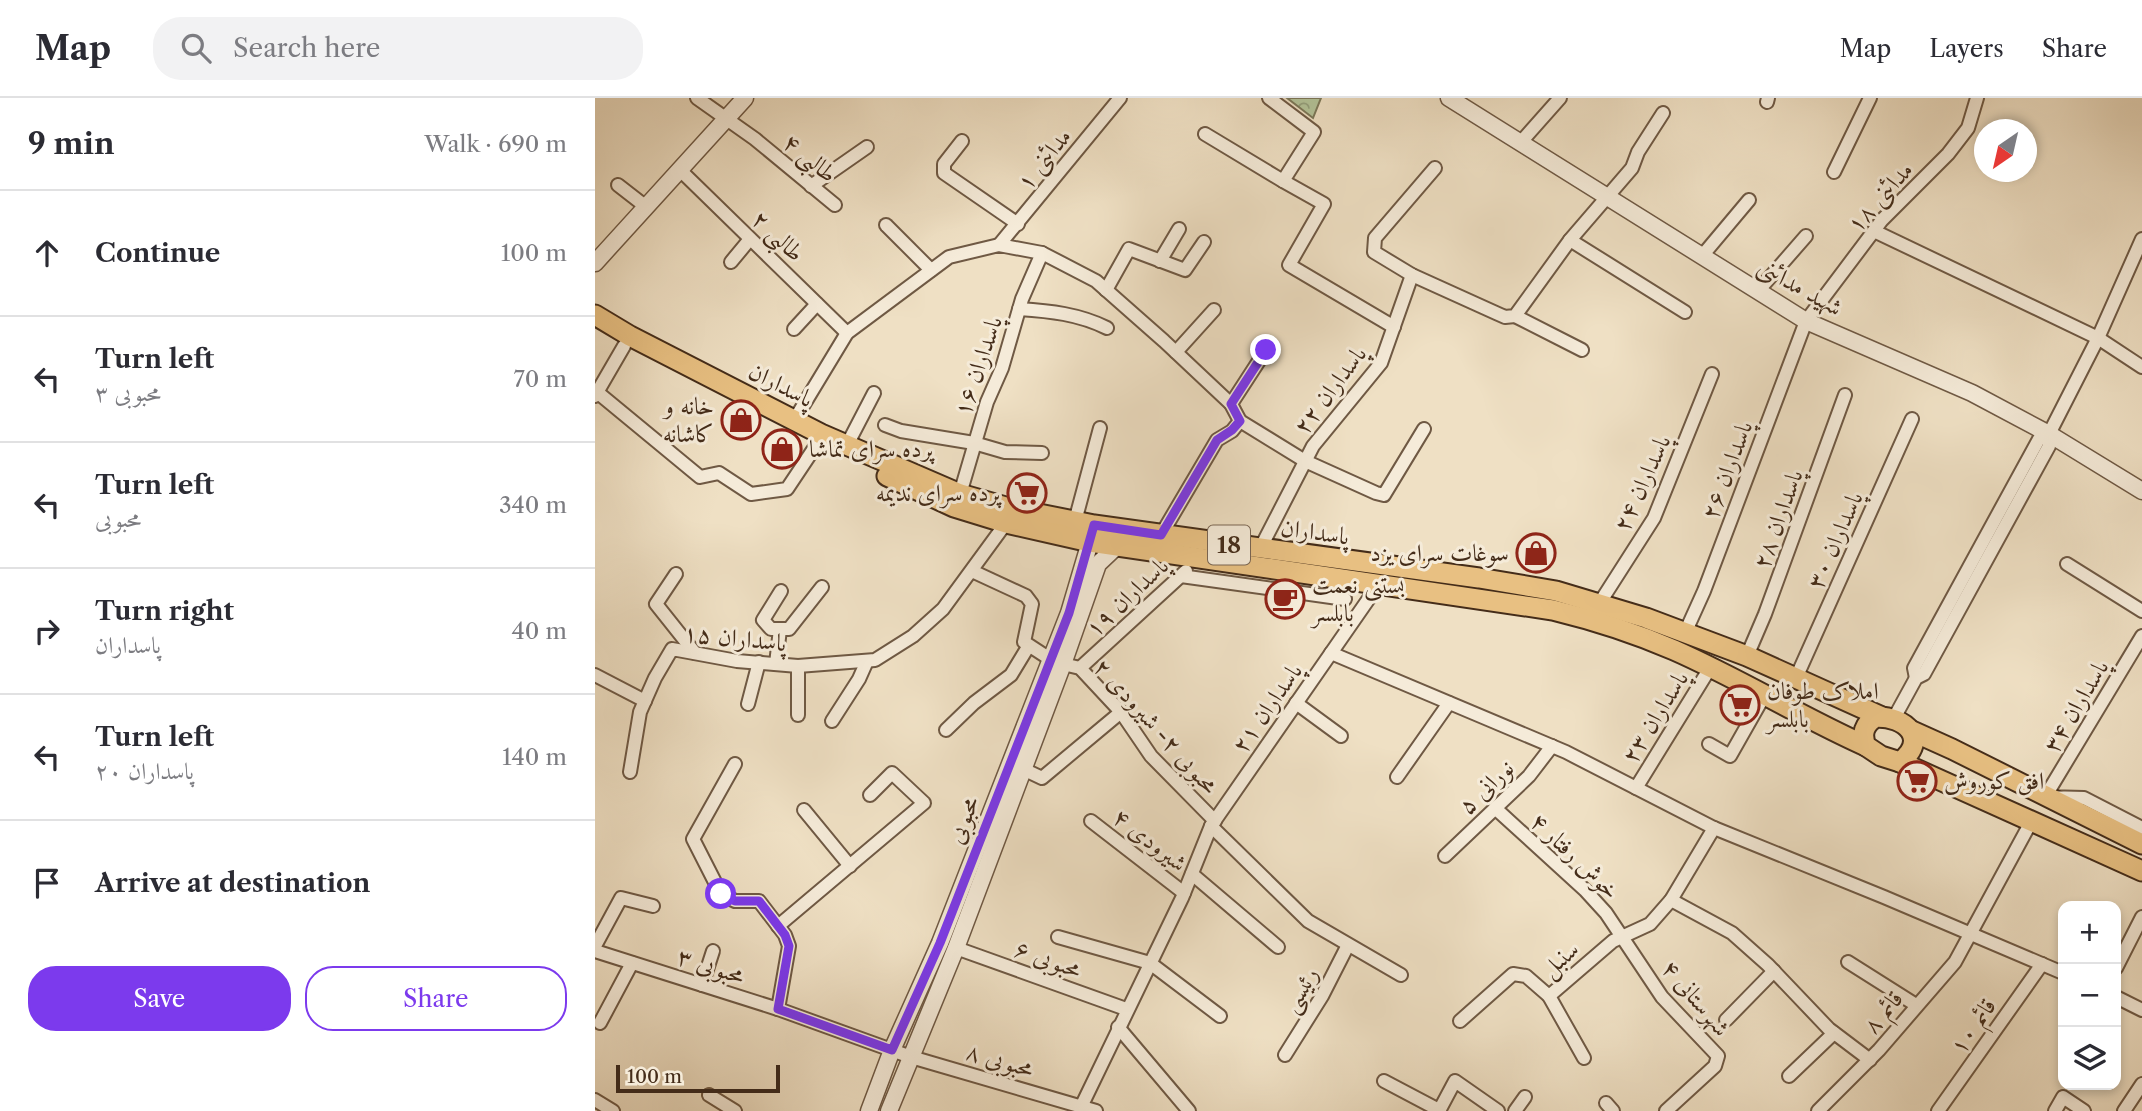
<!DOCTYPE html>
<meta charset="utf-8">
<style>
:root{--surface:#fff;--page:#f2f2f3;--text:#2b2b33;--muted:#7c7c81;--line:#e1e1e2;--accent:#7c3aed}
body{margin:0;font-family:"Libre Caslon Text",Amiri,serif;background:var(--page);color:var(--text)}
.controls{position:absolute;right:21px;bottom:21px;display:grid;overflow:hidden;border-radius:14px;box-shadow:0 4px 10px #0003}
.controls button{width:63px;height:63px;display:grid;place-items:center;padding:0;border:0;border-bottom:2px solid var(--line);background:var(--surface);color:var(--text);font:35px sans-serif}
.compass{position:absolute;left:1379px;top:21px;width:63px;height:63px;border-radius:50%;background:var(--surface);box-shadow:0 4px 10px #0003;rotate:214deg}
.scale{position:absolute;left:21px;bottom:18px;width:164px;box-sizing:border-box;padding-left:7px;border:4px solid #442c19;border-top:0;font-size:19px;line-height:24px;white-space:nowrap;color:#442c19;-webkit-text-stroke:5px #f5ebd9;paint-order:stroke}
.stop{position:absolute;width:21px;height:21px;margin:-16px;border:5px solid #7c3aed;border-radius:50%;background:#fff}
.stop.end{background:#7c3aed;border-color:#fff;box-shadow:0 2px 7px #0008}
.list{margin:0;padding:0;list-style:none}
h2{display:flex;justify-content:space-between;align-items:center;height:91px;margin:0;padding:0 28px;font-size:30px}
h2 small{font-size:23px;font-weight:400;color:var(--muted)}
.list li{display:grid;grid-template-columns:46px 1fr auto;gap:21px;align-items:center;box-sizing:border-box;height:126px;padding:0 28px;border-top:2px solid var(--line)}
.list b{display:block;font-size:26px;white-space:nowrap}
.list p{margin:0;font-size:23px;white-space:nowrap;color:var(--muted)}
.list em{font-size:23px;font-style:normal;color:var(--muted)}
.actions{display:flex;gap:14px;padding:21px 28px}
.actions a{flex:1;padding:16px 0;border:2px solid var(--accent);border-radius:28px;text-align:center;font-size:24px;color:var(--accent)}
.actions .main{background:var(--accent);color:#fff}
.icon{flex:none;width:38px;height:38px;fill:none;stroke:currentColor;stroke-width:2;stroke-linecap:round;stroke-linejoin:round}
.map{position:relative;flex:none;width:1547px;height:1013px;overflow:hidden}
header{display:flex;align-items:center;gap:42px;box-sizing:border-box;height:98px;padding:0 35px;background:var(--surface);border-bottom:2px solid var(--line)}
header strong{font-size:33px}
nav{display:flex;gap:38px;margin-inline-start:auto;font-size:24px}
.search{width:490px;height:63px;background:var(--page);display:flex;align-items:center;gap:18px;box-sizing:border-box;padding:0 24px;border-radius:28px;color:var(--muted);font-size:26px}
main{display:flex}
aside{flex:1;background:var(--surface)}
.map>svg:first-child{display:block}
.forest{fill:url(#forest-crowns);stroke:#7c7859;stroke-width:2}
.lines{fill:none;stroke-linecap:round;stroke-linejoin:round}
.minor-casing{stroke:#6f5944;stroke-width:16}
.tertiary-casing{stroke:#6f5944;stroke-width:19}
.primary-casing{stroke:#442c19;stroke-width:23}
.minor{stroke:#f5ebd9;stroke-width:12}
.tertiary{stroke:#f5ebd9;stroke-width:16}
.primary{stroke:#e8c082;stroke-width:19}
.route{stroke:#7c3aed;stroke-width:9}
.labels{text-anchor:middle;stroke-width:6;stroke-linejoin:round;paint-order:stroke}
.shield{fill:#f5ebd9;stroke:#796553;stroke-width:2}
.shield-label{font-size:23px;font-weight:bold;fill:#442c19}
.street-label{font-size:24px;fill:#442c19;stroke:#f5ebd9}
.poi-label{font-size:24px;fill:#442c19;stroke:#f5ebd9;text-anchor:start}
</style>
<header>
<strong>Map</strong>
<div class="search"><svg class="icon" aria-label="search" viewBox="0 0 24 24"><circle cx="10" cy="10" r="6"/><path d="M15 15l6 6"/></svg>Search here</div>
<nav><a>Map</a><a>Layers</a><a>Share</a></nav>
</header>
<main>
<aside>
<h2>9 min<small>Walk · 690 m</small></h2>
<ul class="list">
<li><svg class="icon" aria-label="ahead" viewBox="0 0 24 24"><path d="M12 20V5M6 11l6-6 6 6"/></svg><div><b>Continue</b></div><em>100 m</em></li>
<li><svg class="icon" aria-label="left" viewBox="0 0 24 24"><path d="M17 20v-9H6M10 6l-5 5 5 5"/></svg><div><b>Turn left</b><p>محبوبی ۳</p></div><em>70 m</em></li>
<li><svg class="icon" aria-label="left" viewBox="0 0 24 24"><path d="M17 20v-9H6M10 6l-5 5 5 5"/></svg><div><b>Turn left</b><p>محبوبی</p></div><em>340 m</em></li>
<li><svg class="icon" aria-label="right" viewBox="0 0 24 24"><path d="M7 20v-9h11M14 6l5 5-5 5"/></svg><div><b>Turn right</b><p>پاسداران</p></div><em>40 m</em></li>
<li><svg class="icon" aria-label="left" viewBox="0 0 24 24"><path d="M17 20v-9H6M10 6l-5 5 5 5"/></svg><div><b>Turn left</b><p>پاسداران ۲۰</p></div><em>140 m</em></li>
<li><svg class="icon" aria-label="arrive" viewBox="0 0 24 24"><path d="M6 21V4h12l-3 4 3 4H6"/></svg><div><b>Arrive at destination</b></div></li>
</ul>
<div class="actions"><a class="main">Save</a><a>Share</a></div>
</aside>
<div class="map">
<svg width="1547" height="1013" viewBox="0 0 1547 1013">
<defs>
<pattern id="forest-crowns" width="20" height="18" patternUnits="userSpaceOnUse" patternTransform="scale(1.75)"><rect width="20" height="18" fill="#b3c399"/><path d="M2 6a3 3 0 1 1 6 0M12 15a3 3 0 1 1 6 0" fill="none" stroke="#939f7c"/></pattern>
</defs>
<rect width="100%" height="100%" fill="#efe0c4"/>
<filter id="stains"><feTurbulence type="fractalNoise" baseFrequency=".00286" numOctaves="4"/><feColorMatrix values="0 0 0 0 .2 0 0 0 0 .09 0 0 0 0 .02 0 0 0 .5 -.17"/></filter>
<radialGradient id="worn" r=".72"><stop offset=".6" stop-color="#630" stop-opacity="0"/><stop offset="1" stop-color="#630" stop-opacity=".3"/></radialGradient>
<!-- forest -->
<path class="forest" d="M692,0H726L718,20Z"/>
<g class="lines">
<!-- minor casing -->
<g class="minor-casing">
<g id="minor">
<path d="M102,0L160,41L240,107"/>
<path d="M674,0L719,34L688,83L729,106L694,167L799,229"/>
<path d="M1172,4L1173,0"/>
<path d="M610,36L688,83"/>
<path d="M367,43L349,66V75L423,126"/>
<path d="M926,44L965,0"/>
<path d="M840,70L780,140L779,154L817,177L901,215L910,219L920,218L975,142L1037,70L1043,54L1068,15"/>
<path d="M84,71L252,235"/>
<path d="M1239,74L1275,0"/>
<path d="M23,87L50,108"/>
<path d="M216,88L272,49"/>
<path d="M291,127L336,172"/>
<path d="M1279,133L1503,240L1547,269"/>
<path d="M975,142L1090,214"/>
<path d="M404,147L525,0"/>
<path d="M1107,158L1154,102"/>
<path d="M565,163L584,131"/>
<path d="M136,164L155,141"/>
<path d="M511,192L534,151L590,172L609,144"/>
<path d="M1163,193L1211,138"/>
<path d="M424,211C455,213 484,216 512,230"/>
<path d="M920,218L987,252"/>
<path d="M199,231L222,206"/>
<path d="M581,254L619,212"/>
<path d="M2,294L105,379L124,375L156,396L192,391L222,346"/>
<path d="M0,298L29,248"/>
<path d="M200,321L252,235L354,159L404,147L447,155L501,183L569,243L636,306"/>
<path d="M645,323L710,363L781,395L789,397L829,331"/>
<path d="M290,327L306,333L379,345L410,354L447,355"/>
<path d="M252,347L279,295"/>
<path d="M365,396L392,304L407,270L427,201L447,155"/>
<path d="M479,427L505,330"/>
<path d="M566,437L622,342L637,333L645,323L636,306L671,252"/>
<path d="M665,451L718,348L786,265L817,177"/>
<path d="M1472,466L1547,513"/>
<path d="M377,473L431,498L437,506L429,544L455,561"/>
<path d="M81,476L61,506L100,555"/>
<path d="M586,478L750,501"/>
<path d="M186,493L168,522L176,531H194L227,489"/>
<path d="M1004,506L1059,420L1117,276"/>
<path d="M1090,535L1109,493L1211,223L1287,122L1353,56L1373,30L1382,0"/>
<path d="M1547,538L1450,699L1489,700L1547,730"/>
<path d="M736,555L971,654L1119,730L1289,799L1468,875"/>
<path d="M1152,558L1170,516L1250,297"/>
<path d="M181,566L185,531"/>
<path d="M468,566L485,570L526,614L556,658L620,723"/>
<path d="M203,568V617"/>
<path d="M485,570L591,473"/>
<path d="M0,577L50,603"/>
<path d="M1201,580L1317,321"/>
<path d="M1321,580L1319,570L1444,341L1454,336"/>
<path d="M701,605L746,638"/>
<path d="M153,606L164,564"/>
<path d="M1298,622L1321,580L1329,576L1454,348V336L1503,240L1547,141"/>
<path d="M237,623L264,581L272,563"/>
<path d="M351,632L379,605L416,577L433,549"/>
<path d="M1114,646L1135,658L1169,598"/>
<path d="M140,666L98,741L126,796L140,803H164L190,837L194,848L183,911"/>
<path d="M428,671L447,680L526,614"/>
<path d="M35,674L45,614L60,580L77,551L142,563L203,568L280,562L318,538L348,511L411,425"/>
<path d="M802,679L854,605"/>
<path d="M1041,690L1115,570"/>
<path d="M900,710L990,792L1011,815L1067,899L1123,958L1120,968L1071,1013"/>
<path d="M209,712L255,768"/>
<path d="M496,723L589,795"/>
<path d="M616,728L713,823L806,877"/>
<path d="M850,758L934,678L957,648"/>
<path d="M597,776L683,849"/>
<path d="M1076,802L1137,835L1173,867L1234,931L1275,962"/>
<path d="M183,828L329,705L297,675L275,697"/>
<path d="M463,839L555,865L625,918"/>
<path d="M0,848L26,800L58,808"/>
<path d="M361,850L531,911"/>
<path d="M0,853L183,911L316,959L501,1013"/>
<path d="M1253,864L1321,907"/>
<path d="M1521,870L1547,819"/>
<path d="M107,887L118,853"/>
<path d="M954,898L989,960"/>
<path d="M1521,899L1547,912"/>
<path d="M1131,922L1179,873"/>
<path d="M865,923L918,876L931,878L954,898L1018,843L1055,826L1076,802L1119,730"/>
<path d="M5,925L37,865"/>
<path d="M523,929L594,1013"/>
<path d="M690,957L727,898L753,847"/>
<path d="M1194,978L1239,935"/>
<path d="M789,983L844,1012"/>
<path d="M114,997L140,1013"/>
<path d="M0,1002L18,1013"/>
<path d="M1011,1005L1018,1013"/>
<path d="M487,1007L587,800L616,728L784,486"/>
<path d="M844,1013L860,983L903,1013"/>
<path d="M920,1013L930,999"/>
<path d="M1223,1013L1284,952L1360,864L1436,724"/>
<path d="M1343,1013L1447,866"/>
<path d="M1460,1013L1468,999L1489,1013"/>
<path d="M1529,1013L1547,986"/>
</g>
</g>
<!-- tertiary casing -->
<g class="tertiary-casing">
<g id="tertiary">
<path d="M854,0L1211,223L1377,295L1454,336L1547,393"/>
<path d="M0,165L150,0"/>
<path d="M274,1013L297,952L345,845L474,515L495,444"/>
<path d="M294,1013L361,850L468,566L503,466L521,449"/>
</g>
</g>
<!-- primary casing -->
<g class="primary-casing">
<g id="primary">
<path d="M0,217L35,238L226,336L365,396L414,410L499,427L884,480L961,493L1051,520L1152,558L1287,619"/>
<path d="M292,378L359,409L411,425L495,444L958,512C999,522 1040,535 1079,552C1145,581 1206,619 1271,648"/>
<path d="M1281,619C1310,618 1335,641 1305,664L1286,658L1271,648C1266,636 1269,626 1281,619Z"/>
<path d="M1317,633L1357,651L1547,746"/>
<path d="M1305,664L1547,773"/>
</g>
</g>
<!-- minor -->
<use href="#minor" class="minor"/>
<!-- tertiary -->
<use href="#tertiary" class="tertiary"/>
<!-- primary -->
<use href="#primary" class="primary"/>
</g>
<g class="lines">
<!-- route -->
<path class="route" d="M126,796L140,803H164L190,837L194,848L183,911L297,952L345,845L474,515L499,427L566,437L622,342L637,332L645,323L636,306L671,252"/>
</g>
<!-- icons -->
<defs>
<g id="shop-ring" transform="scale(2.0125)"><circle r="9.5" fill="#f5ebd9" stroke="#8f2418" stroke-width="1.5"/><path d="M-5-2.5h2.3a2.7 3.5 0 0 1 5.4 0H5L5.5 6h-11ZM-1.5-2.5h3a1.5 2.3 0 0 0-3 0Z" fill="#8f2418"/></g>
<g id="supermarket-ring" transform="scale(2.0125)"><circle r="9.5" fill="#f5ebd9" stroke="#8f2418" stroke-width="1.5"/><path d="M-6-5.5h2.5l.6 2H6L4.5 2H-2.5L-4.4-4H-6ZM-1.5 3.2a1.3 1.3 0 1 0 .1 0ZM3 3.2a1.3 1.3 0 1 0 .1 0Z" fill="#8f2418"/></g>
<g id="cafe-ring" transform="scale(2.0125)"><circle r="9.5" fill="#f5ebd9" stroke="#8f2418" stroke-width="1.5"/><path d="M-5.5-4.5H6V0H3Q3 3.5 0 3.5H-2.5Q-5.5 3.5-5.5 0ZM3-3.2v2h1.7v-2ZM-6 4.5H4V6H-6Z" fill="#8f2418"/></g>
</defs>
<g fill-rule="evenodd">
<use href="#shop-ring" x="146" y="322"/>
<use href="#shop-ring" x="187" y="351"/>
<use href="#supermarket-ring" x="432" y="395"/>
<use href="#shop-ring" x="941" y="455"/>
<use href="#cafe-ring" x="690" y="501"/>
<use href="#supermarket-ring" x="1145" y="607"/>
<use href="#supermarket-ring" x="1322" y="683"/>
</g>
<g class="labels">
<!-- shield labels -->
<rect class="shield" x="613" y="427.5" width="42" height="39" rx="5"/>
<g class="shield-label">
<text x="634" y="455">18</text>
</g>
<!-- street labels -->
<g class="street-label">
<text transform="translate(215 60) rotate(40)" y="8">طالبی ۴</text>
<text transform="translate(449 61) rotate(-51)" y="8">مدائنی ۱</text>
<text transform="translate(1285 99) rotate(-48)" y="8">مدائنی ۱۸</text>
<text transform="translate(183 138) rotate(44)" y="8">طالبی ۲</text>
<text transform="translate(1205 189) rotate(29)" y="8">شهید مدائنی</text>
<text transform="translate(383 268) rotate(-71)" y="8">پاسداران ۱۶</text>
<text transform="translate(186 287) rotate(27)" y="8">پاسداران</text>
<text transform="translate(735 292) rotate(-53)" y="8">پاسداران ۲۲</text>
<text transform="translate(1132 372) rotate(-69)" y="8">پاسداران ۲۶</text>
<text transform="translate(1047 385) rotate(-65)" y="8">پاسداران ۲۴</text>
<text transform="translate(1183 421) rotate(-70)" y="8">پاسداران ۲۸</text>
<text transform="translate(720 434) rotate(8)" y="8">پاسداران</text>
<text transform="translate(1240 442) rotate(-66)" y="8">پاسداران ۳۰</text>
<text transform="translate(532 499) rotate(-43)" y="8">پاسداران ۱۹</text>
<text transform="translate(140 540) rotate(6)" y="8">پاسداران ۱۵</text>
<text transform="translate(1481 608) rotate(-59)" y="8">پاسداران ۳۴</text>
<text transform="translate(672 610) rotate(-55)" y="8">پاسداران ۲۱</text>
<text transform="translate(1060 619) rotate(-58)" y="8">پاسداران ۲۳</text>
<text transform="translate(561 628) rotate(48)" y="8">محبوبی ۲- شیرودی ۲</text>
<text transform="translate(891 689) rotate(-44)" y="8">نورانی ۵</text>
<text transform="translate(368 722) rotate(-69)" y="8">محبوبی</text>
<text transform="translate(555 742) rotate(38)" y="8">شیرودی ۴</text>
<text transform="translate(980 758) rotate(44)" y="8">خوش رفتار ۴</text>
<text transform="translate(453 861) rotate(20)" y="8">محبوبی ۶</text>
<text transform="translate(965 861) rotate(-41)" y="8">سنبل</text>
<text transform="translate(116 868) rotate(18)" y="8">محبوبی ۳</text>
<text transform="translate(705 892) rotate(-60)" y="8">رئیسی</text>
<text transform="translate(1101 900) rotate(50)" y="8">شهرستانی ۴</text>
<text transform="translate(1288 914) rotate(-50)" y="8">قائم ۸</text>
<text transform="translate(1378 928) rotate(-55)" y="8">قائم ۱۰</text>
<text transform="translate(405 962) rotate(16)" y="8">محبوبی ۸</text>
</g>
<!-- poi labels -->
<g class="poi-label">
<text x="119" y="316" text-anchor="end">خانه و<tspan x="119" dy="28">کاشانه</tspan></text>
<text x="214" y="359">پرده سرای تماشا</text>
<text x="405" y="403" text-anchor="end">پرده سرای ندیمه</text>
<text x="914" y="463" text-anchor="end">سوغات سرای یزد</text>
<text x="717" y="495">بستنی نعمت<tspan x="717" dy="28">بابلسر</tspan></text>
<text x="1172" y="601">املاک طوفان<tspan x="1172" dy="28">بابلسر</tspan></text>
<text x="1349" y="691">افق کوروش</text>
</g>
</g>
<rect width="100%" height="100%" filter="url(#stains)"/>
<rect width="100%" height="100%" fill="url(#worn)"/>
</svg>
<div class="controls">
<button>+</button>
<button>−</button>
<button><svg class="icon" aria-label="layers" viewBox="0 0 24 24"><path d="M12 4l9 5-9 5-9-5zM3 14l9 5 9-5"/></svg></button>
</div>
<svg class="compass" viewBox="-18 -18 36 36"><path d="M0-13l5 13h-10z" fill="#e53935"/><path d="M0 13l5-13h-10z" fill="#7c7c81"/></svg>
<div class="scale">100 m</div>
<div class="stop" style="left:126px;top:796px"></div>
<div class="stop end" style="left:671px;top:252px"></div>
</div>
</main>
